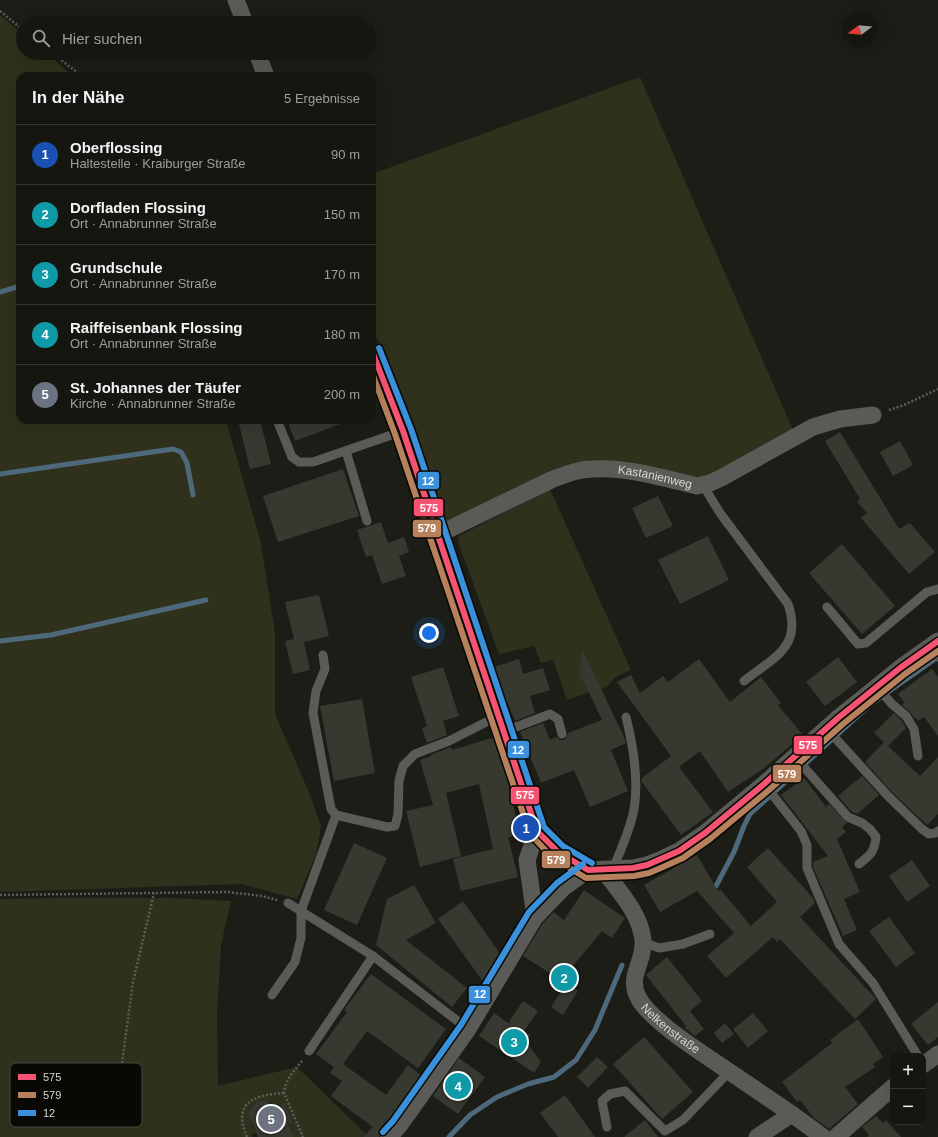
<!DOCTYPE html>
<html lang="de">
<meta charset="utf-8">
<style>
:root{--surface:#151610;--page:#22231e;--text:#f1f3f6;--muted:#9d9f9f;--line:#343530;--accent:#95978e}
body{margin:0;font-family:Arial,sans-serif;background:var(--page);color:var(--text)}
.controls{position:absolute;right:12px;bottom:12px;display:grid;overflow:hidden;border-radius:8px;box-shadow:0 4px 16px #0002}
.controls button{width:36px;height:36px;display:grid;place-items:center;padding:0;border:0;border-bottom:1px solid var(--line);background:var(--surface);color:var(--text);font:20px sans-serif}
.compass{position:absolute;left:842px;top:12px;width:36px;height:36px;border-radius:50%;background:var(--surface);box-shadow:0 4px 16px #0002;rotate:254deg}
.you{position:absolute;left:429px;top:633px;width:14px;height:14px;margin:-10px;border:3px solid #fff;border-radius:50%;background:#1a73e8;box-shadow:0 0 0 6px #1a73e833}
.badge{display:grid;place-items:center;width:26px;height:26px;border-radius:50%;background:var(--accent);color:#fff;font-size:13px;font-weight:700}
.pin{position:absolute;translate:-50% -50%;border:2px solid #fff;box-shadow:0 1px 4px #0006}
.list{margin:0;padding:0;list-style:none}
h2{display:flex;justify-content:space-between;align-items:center;height:52px;margin:0;padding:0 16px;font-size:17px}
h2 small{font-size:13px;font-weight:400;color:var(--muted)}
.list li{display:grid;grid-template-columns:26px 1fr auto;gap:12px;align-items:center;box-sizing:border-box;height:60px;padding:0 16px;border-top:1px solid var(--line)}
.list b{display:block;font-size:15px;white-space:nowrap}
.list p{margin:0;font-size:13px;white-space:nowrap;color:var(--muted)}
.list em{font-size:13px;font-style:normal;color:var(--muted)}
.icon{flex:none;width:22px;height:22px;fill:none;stroke:currentColor;stroke-width:2;stroke-linecap:round;stroke-linejoin:round}
.map{position:relative;flex:none;width:938px;height:1137px;overflow:hidden}
.search{position:absolute;background:var(--surface);box-shadow:0 4px 16px #0002;left:16px;top:16px;width:360px;height:44px;display:flex;align-items:center;gap:10px;box-sizing:border-box;padding:0 14px;border-radius:22px;color:var(--muted);font-size:15px}
.panel{position:absolute;background:var(--surface);box-shadow:0 4px 16px #0002;left:16px;top:72px;width:360px;height:352px;border-radius:12px}
.map>svg:first-child{display:block}
.green{fill:#2f311c}
.lines{fill:none;stroke-linecap:round;stroke-linejoin:round}
.stream{stroke:#4f697c;stroke-width:5}
.building{fill:#373830}
.path{stroke:#5d5e5a;stroke-width:2.5;stroke-dasharray:2 2;stroke-linecap:butt}
.lane{stroke:#5a5b56;stroke-width:9}
.street{stroke:#5a5b56;stroke-width:17}
.bus-1-casing{stroke:#080904;stroke-width:9}
.bus-2-casing{stroke:#080904;stroke-width:9}
.bus-3-casing{stroke:#080904;stroke-width:9}
.bus-1{stroke:#f65372;stroke-width:6}
.bus-2{stroke:#b6815c;stroke-width:6}
.bus-3{stroke:#3a90db;stroke-width:6}
.labels{text-anchor:middle;stroke-width:3;stroke-linejoin:round;paint-order:stroke}
.street-label{font-size:12px;fill:#d6d8cf;stroke:#080904}
.key{fill:#080904;stroke:#464741;stroke-width:1}
.key-label{font-size:11px;fill:#d6d8cf}
.line-badge{stroke:#080904;stroke-width:1.5}
.badge-label{font-size:11px;text-anchor:middle;font-weight:bold;fill:#fff}
</style>
<div class="map">
<svg width="938" height="1137" viewBox="0 0 938 1137">
<rect width="100%" height="100%" fill="#1c1d16"/>
<!-- green -->
<g class="green">
<path d="M0,15L23,34V53H46L73,76H20V420H226L261,543L275,634V714L308,790L321,826L316,855L297,899L241,884L0,892Z"/>
<path d="M640,77L793,430L705,480L597,464L445,527L395,384L372,326V174Z"/>
<path d="M550,489L631,670L615,677L607,687L601,689L595,690L567,700L553,660L541,663L534,646L499,654L458,542L459,536Z"/>
<path d="M56,898H172L231,901L221,945L217,1013L218,1086L297,1067L366,1134L363,1137H294L288,1124L293,1121L285,1103L275,1107C270,1100 264,1099 256,1102C245,1112 251,1122 256,1133L252,1135V1137H0V899Z"/>
</g>
<g class="lines">
<!-- stream -->
<g class="stream">
<path d="M0,292L20,286"/>
<path d="M0,474L173,449L181,452L187,463L193,495"/>
<path d="M0,641L51,635L206,600"/>
<path d="M716,886L734,852L744,826L750,814L871,704L938,657"/>
<path d="M449,1137L470,1115L497,1097L528,1084L554,1077L576,1060L595,1030L622,965"/>
</g>
</g>
<!-- building -->
<g class="building">
<path d="M238,420H260L271,464L250,469Z"/>
<path d="M287,420H347L348,421L295,441Z"/>
<path d="M840,432L899,529L910,523L935,552L909,574L861,518L867,513L857,502L860,499L825,441Z"/>
<path d="M900,441L913,465L893,476L880,452Z"/>
<path d="M343,469L359,516L278,542L263,496Z"/>
<path d="M658,496L673,526L646,538L632,508Z"/>
<path d="M381,522L388,543L404,537L409,552L399,556L406,576L382,584L372,555L366,557L357,530Z"/>
<path d="M708,536L729,580L680,604L658,560Z"/>
<path d="M842,544L895,606L862,634L809,573Z"/>
<path d="M319,595L329,636L304,642L310,670L293,674L285,641L294,639L285,602Z"/>
<path d="M582,649L625,739L626,743L611,750L628,791L590,807L574,770L541,783L520,732L543,723L550,740L557,737L560,740H563L566,738L568,733L602,720L585,684L580,678L579,672Z"/>
<path d="M838,657L857,682L825,706L806,682Z"/>
<path d="M519,659L523,674L543,668L550,690L530,696L535,713L515,721L498,681L494,667Z"/>
<path d="M699,659L730,702L761,677L781,703L778,705L803,735L763,769L728,792L700,751L679,767L713,812L681,835L642,782V778L671,756L617,682L631,675L640,693L663,676L668,682Z"/>
<path d="M443,667L459,716L443,721L447,735L427,743L422,728L427,726L411,677Z"/>
<path d="M932,669L938,677V736L924,717L918,721L916,718L915,719L910,712L902,705L904,702L898,694Z"/>
<path d="M362,699L375,773L334,781L320,706Z"/>
<path d="M894,713L901,720L906,728L888,746L920,776L938,757V814L927,825L892,792L865,762L884,742L874,733Z"/>
<path d="M495,737L505,768L520,835L508,837L518,877L461,891L453,859L493,849L479,784L446,793L461,856L420,867L406,811L433,805L420,760L431,756L430,755L451,747L452,750Z"/>
<path d="M862,776L879,795L857,814L852,812L838,796Z"/>
<path d="M804,778L826,807L829,804L847,823L842,827L846,832L837,839L860,892L844,899L857,930L843,936L813,867V862L828,856L781,795Z"/>
<path d="M354,843L387,858L357,925L324,910Z"/>
<path d="M768,848L813,898L815,903L800,917L876,999L855,1019L780,939L777,942L773,937L726,978L707,956L734,933L697,891L660,912L644,885L697,855L718,891L720,889L751,926L777,902L747,867Z"/>
<path d="M912,860L930,886L907,902L889,876Z"/>
<path d="M414,885L436,923L406,940L467,988L452,1007L376,945L387,899Z"/>
<path d="M584,890L625,918L612,938L602,931L561,980L523,956L543,923L554,912L564,920Z"/>
<path d="M463,901L501,955L484,983L438,919Z"/>
<path d="M889,917L915,953L896,967L869,931Z"/>
<path d="M667,957L702,1001L690,1011L704,1029L695,1036L684,1027L686,1026L646,975Z"/>
<path d="M371,974L446,1029L418,1068L367,1031L343,1064L386,1095L408,1065L422,1076L391,1120L382,1130L379,1137H363L373,1127L331,1096L342,1081L330,1073L334,1067L316,1054L347,1012L344,1010Z"/>
<path d="M567,982L578,991L563,1015L551,1007Z"/>
<path d="M523,1001L538,1011L524,1031L531,1036L525,1040L541,1062L534,1073L479,1036L494,1013L508,1023L509,1022L511,1024L510,1020Z"/>
<path d="M938,1002V1037L928,1045L911,1024Z"/>
<path d="M753,1013L768,1031L748,1048L733,1029Z"/>
<path d="M858,1019L883,1057L873,1064L875,1067L845,1087L858,1104L829,1129L814,1118L800,1100L797,1102L782,1082L832,1043L830,1040Z"/>
<path d="M725,1023L734,1034L722,1043L714,1033Z"/>
<path d="M644,1037L693,1092L662,1119L613,1064Z"/>
<path d="M597,1057L608,1067L588,1088L577,1077Z"/>
<path d="M459,1058L485,1077L458,1114L433,1096Z"/>
<path d="M565,1095L595,1137H558L540,1113Z"/>
<path d="M266,1100L275,1107L285,1103L293,1122L288,1124L294,1137H258L249,1116V1111L256,1102Z"/>
<path d="M876,1116L883,1123L886,1120L901,1137H867L869,1135L862,1127Z"/>
<path d="M645,1120L658,1137H624Z"/>
</g>
<g class="lines">
<!-- path -->
<g class="path">
<path d="M0,11L23,30"/>
<path d="M52,53L82,76"/>
<path d="M889,410L904,405L938,389"/>
<path d="M0,895L228,892L262,896L277,900"/>
<path d="M302,1061C294,1071 285,1080 284,1093L303,1137"/>
<path d="M112,1114L120,1078L133,982L154,893"/>
<path d="M247,1137C232,1102 254,1095 284,1093"/>
</g>
<!-- lane -->
<g class="lane">
<path d="M277,420L292,457L299,462H313L403,431"/>
<path d="M346,451L367,521"/>
<path d="M703,485L720,513L788,604C803,647 773,658 744,681"/>
<path d="M827,607L858,644L866,643L927,592L938,589"/>
<path d="M931,647L938,657"/>
<path d="M323,655L325,669L316,691L313,713L331,809L336,815L387,827L395,826L398,814L399,781L403,766L415,754L449,741L498,716"/>
<path d="M877,687L892,704L906,716L914,729L918,756"/>
<path d="M827,729L888,796L922,829L929,834L936,833L938,831"/>
<path d="M503,732L550,714L558,719L562,734"/>
<path d="M795,757L848,817L862,823L870,829L876,837C874,853 871,854 859,864"/>
<path d="M764,784L801,831L807,845V868L839,944L873,983L918,1056"/>
<path d="M613,869C621,849 633,823 635,802C638,773 633,745 626,717"/>
<path d="M288,903L373,956L468,1029"/>
<path d="M643,942L659,948L683,944L710,934"/>
<path d="M272,995L295,962L301,938V911L336,815"/>
<path d="M309,1051L373,956"/>
<path d="M607,1127L602,1101L610,1094L625,1091L665,1131L683,1120L729,1072"/>
</g>
<!-- street -->
<g class="street">
<path d="M236,0L245,23"/>
<path d="M257,53L266,76"/>
<path d="M372,351L403,431L437,535L537,831L558,852L588,870L633,868L647,865L660,860L679,851L705,833L764,784L838,718L900,668L938,641"/>
<path id="s1" d="M437,535L551,480C564,475 578,469 593,469C627,467 663,478 697,486L710,483L721,478L813,427L840,419L873,415"/>
<path id="s2" d="M603,870C619,891 640,913 643,940C645,963 626,976 639,999C652,1021 696,1049 718,1064C753,1088 789,1111 823,1137"/>
<path d="M535,917L527,860L537,831"/>
<path d="M923,1065L938,1054"/>
<path d="M389,1137L399,1126L468,1029L535,917L562,889L588,870"/>
<path d="M757,1137L792,1114"/>
<path d="M836,1137L893,1087"/>
</g>
<!-- bus-1 casing -->
<g class="bus-1-casing">
<path id="bus-1" d="M372,351L403,431L537,831L558,852L588,870L633,868L647,865L679,851L705,833L764,784L838,718L900,668L938,641"/>
</g>
<!-- bus-2 casing -->
<g class="bus-2-casing">
<path id="bus-2" d="M372,373L395,434L530,834L553,858L586,878L634,876L649,873L663,867L683,858L710,839L769,790L843,724L905,674L938,651"/>
</g>
<!-- bus-3 casing -->
<g class="bus-3-casing">
<g id="bus-3">
<path d="M379,348L411,429L544,827L563,846L592,863"/>
<path d="M383,1132L393,1121L461,1025L529,912L557,883L583,864"/>
</g>
</g>
<!-- bus-1 -->
<use href="#bus-1" class="bus-1"/>
<!-- bus-2 -->
<use href="#bus-2" class="bus-2"/>
<!-- bus-3 -->
<use href="#bus-3" class="bus-3"/>
</g>
<g class="labels">
<!-- street labels -->
<g class="street-label">
<text dy="4" stroke="none"><textPath href="#s1" startOffset="233">Kastanienweg</textPath></text>
<text dy="4" stroke="none"><textPath href="#s2" startOffset="186">Nelkenstraße</textPath></text>
</g>
</g>
<!-- legend -->
<rect x="10" y="1063" width="132" height="64" rx="6" class="key"/>
<rect x="18" y="1074" width="18" height="6" fill="#f65372"/>
<rect x="18" y="1092" width="18" height="6" fill="#b6815c"/>
<rect x="18" y="1110" width="18" height="6" fill="#3a90db"/>
<g class="key-label">
<text x="43" y="1081">575</text>
<text x="43" y="1099">579</text>
<text x="43" y="1117">12</text>
</g>
<g class="line-badge">
<rect x="417" y="471" width="23" height="19" rx="4" fill="#3a90db"/>
<rect x="413" y="498" width="31" height="19" rx="4" fill="#f65372"/>
<rect x="412" y="519" width="30" height="19" rx="4" fill="#b6815c"/>
<rect x="793" y="735" width="30" height="20" rx="4" fill="#f65372"/>
<rect x="507" y="740" width="23" height="19" rx="4" fill="#3a90db"/>
<rect x="772" y="764" width="30" height="19" rx="4" fill="#b6815c"/>
<rect x="510" y="786" width="30" height="19" rx="4" fill="#f65372"/>
<rect x="541" y="850" width="30" height="19" rx="4" fill="#b6815c"/>
<rect x="468" y="985" width="23" height="19" rx="4" fill="#3a90db"/>
</g>
<g class="badge-label">
<text x="428" y="485">12</text>
<text x="429" y="512">575</text>
<text x="427" y="532">579</text>
<text x="808" y="749">575</text>
<text x="518" y="754">12</text>
<text x="787" y="778">579</text>
<text x="525" y="799">575</text>
<text x="556" y="864">579</text>
<text x="480" y="998">12</text>
</g>
</svg>
<div class="controls">
<button>+</button>
<button>−</button>
</div>
<svg class="compass" viewBox="-18 -18 36 36"><path d="M0-13l5 13h-10z" fill="#e53935"/><path d="M0 13l5-13h-10z" fill="#9d9f9f"/></svg>
<div class="you"></div>
<div class="pin badge" style="left:526px;top:828px;background:#1a4fb4">1</div>
<div class="pin badge" style="left:564px;top:978px;background:#0f9aa8">2</div>
<div class="pin badge" style="left:514px;top:1042px;background:#0f9aa8">3</div>
<div class="pin badge" style="left:458px;top:1086px;background:#0f9aa8">4</div>
<div class="pin badge" style="left:271px;top:1119px;background:#6b7280">5</div>
<div class="search"><svg class="icon" aria-label="search" viewBox="0 0 24 24"><circle cx="10" cy="10" r="6"/><path d="M15 15l6 6"/></svg>Hier suchen</div>
<section class="panel">
<h2>In der Nähe<small>5 Ergebnisse</small></h2>
<ul class="list">
<li><span class="badge" style="background:#1a4fb4">1</span><div><b>Oberflossing</b><p>Haltestelle · Kraiburger Straße</p></div><em>90 m</em></li>
<li><span class="badge" style="background:#0f9aa8">2</span><div><b>Dorfladen Flossing</b><p>Ort · Annabrunner Straße</p></div><em>150 m</em></li>
<li><span class="badge" style="background:#0f9aa8">3</span><div><b>Grundschule</b><p>Ort · Annabrunner Straße</p></div><em>170 m</em></li>
<li><span class="badge" style="background:#0f9aa8">4</span><div><b>Raiffeisenbank Flossing</b><p>Ort · Annabrunner Straße</p></div><em>180 m</em></li>
<li><span class="badge" style="background:#6b7280">5</span><div><b>St. Johannes der Täufer</b><p>Kirche · Annabrunner Straße</p></div><em>200 m</em></li>
</ul>
</section>
</div>
